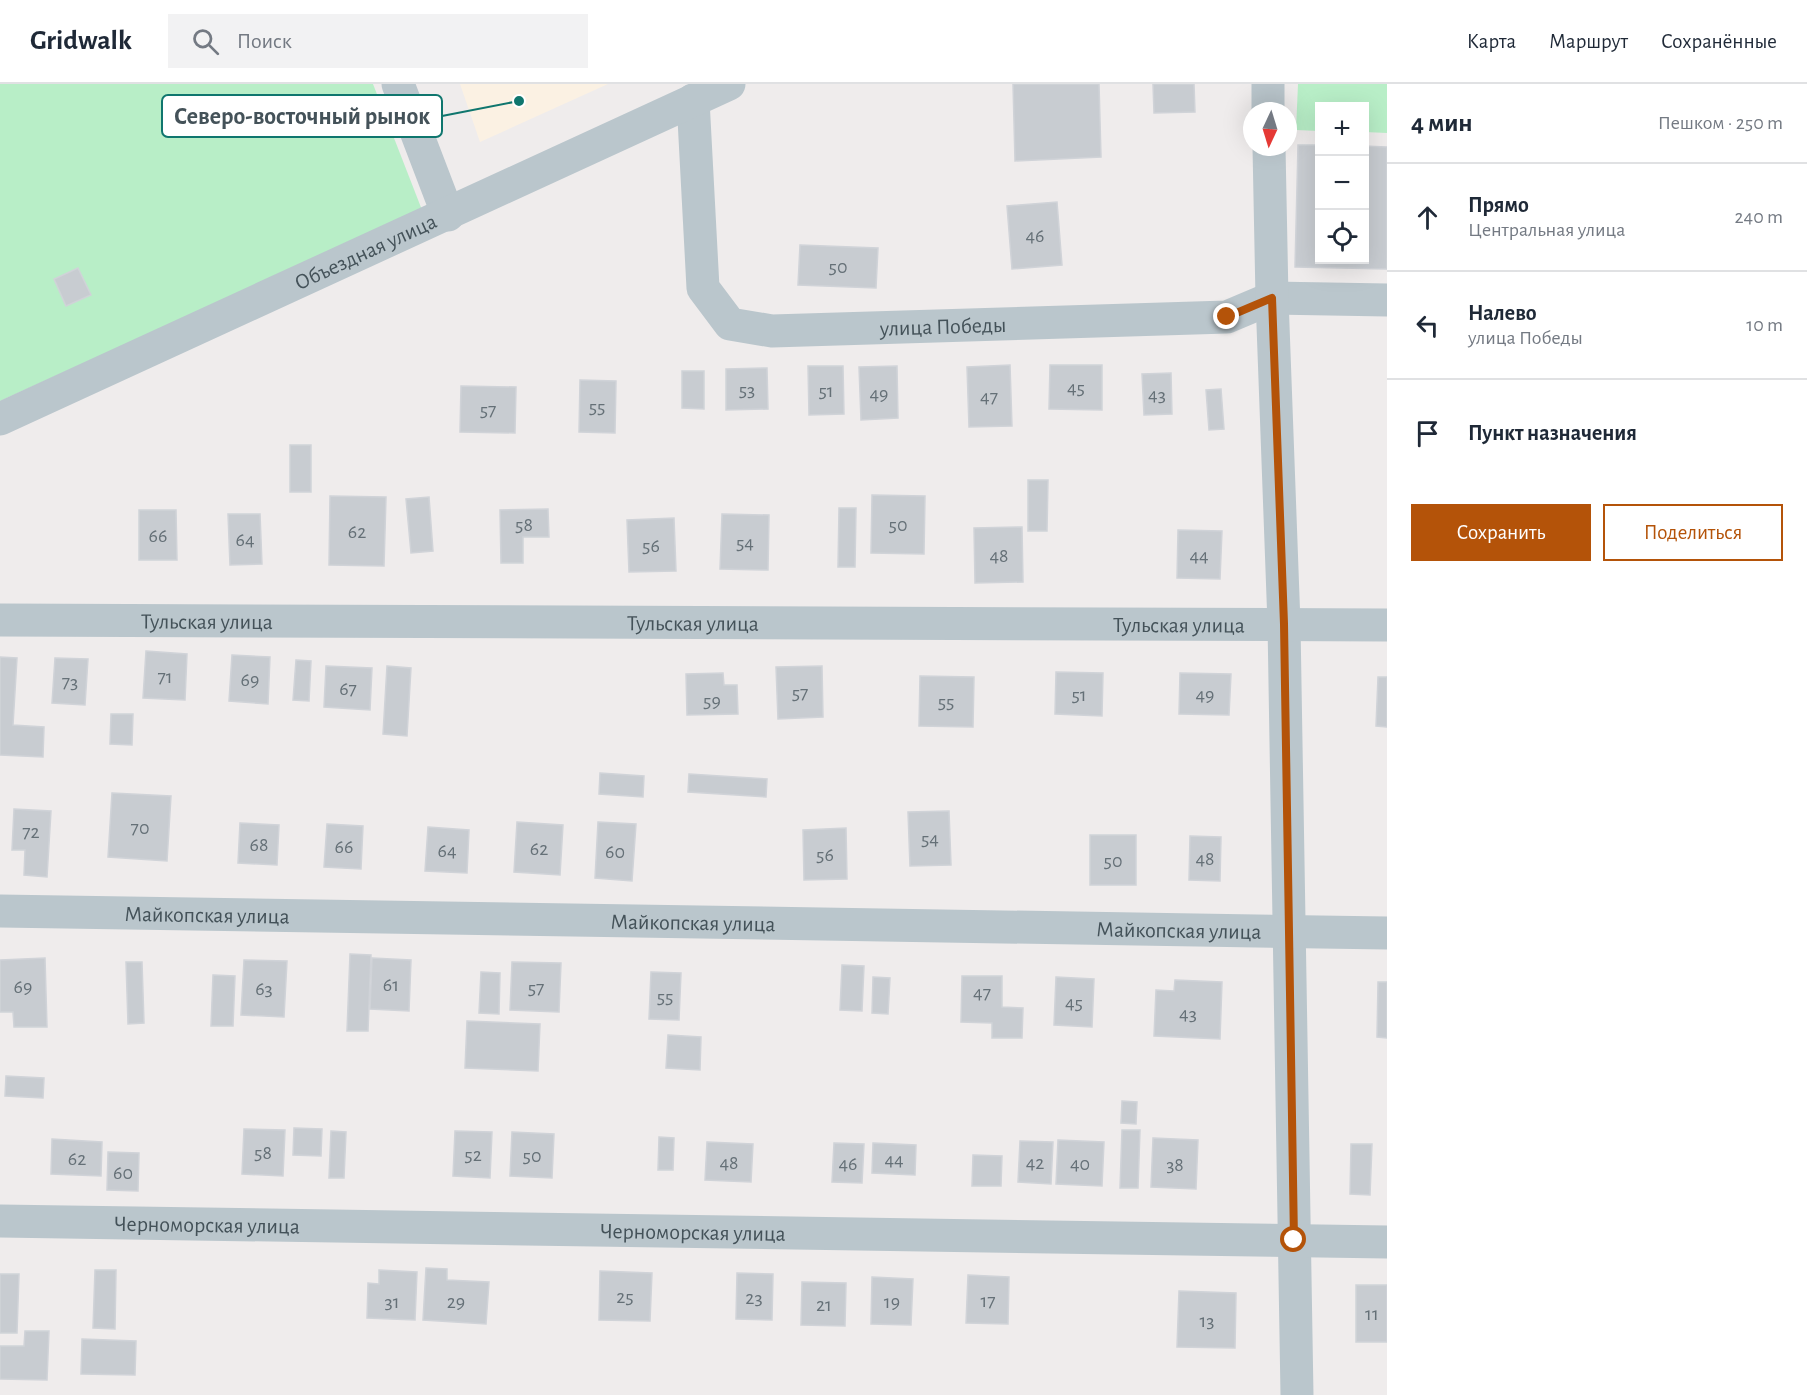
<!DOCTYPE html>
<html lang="ru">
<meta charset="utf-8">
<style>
:root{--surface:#fff;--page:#f2f2f3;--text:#1f2937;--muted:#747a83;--line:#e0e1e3;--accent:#b45309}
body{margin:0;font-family:"Alegreya Sans",sans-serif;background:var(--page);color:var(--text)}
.controls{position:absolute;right:18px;top:18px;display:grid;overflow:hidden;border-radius:0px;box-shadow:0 6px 24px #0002}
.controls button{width:54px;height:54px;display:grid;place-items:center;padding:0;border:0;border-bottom:2px solid var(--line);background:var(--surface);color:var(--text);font:30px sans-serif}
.compass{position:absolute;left:1243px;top:18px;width:54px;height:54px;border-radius:50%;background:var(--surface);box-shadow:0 6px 24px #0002;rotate:184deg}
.stop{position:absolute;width:18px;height:18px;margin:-14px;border:4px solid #b45309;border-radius:50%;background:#fff}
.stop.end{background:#b45309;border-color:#fff;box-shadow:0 2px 6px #0008}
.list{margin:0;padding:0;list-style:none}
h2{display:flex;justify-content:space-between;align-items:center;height:78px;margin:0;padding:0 24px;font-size:26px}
h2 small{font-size:20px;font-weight:400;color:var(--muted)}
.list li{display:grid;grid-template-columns:39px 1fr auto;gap:18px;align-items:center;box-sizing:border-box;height:108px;padding:0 24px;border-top:2px solid var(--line)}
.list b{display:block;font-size:22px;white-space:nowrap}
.list p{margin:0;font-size:20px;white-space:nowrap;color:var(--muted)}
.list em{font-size:20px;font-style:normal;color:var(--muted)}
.actions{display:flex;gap:12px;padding:18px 24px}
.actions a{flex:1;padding:14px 0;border:2px solid var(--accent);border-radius:0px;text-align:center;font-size:21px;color:var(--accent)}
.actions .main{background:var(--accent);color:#fff}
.icon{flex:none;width:33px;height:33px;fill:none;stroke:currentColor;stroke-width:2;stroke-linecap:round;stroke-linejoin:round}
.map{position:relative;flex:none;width:1387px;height:1311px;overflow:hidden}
header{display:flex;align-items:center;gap:36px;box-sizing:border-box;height:84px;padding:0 30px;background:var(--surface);border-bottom:2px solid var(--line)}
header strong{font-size:28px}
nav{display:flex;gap:33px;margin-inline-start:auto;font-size:21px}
.search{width:420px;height:54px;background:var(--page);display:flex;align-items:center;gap:15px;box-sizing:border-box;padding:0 21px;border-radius:0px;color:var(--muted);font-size:22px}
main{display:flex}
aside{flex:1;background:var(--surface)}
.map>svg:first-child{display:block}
.commercial{fill:#fbf1e3}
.green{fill:#b8eec7}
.building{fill:#c8ccd1;stroke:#d0d3d8;stroke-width:1.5}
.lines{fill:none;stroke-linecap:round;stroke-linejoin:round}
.minor{stroke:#bac6cc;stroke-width:33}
.route{stroke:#b45309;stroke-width:8}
.labels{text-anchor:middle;stroke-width:5;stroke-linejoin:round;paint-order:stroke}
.number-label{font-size:20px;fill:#657077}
.street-label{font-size:22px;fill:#445259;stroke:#fff}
.leader{fill:none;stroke:#0f766e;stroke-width:2}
.callout-dot{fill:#0f766e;stroke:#fff;stroke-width:2}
.callout{fill:#fff;stroke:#0f766e;stroke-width:2}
.callout-label{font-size:24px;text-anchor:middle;font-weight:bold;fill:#445259}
</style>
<header>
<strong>Gridwalk</strong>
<div class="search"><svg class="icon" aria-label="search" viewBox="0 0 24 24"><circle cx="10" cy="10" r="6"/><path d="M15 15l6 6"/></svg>Поиск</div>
<nav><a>Карта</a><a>Маршрут</a><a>Сохранённые</a></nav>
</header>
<main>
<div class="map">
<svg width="1387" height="1311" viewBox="0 0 1387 1311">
<rect width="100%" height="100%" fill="#efecec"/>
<!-- commercial -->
<path class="commercial" d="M460,0H608L480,58Z"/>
<!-- green -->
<g class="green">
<path d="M0,0H373L422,126L0,317Z"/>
<path d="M1298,0H1387V49L1365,48L1364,22H1320L1319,47L1296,46Z"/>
</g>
<!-- building -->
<g class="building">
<path d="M1013,0H1099L1101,73L1015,77Z"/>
<path d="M1153,0H1194L1195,28L1154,29Z"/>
<path d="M1298,61H1320V176H1364V62L1387,63V185L1295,183Z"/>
<path d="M1057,118L1062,181L1012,185L1007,122Z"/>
<path d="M800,161L878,164L876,204L798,201Z"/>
<path d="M78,184L91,211L66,222L54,195Z"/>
<path d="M1010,281L1012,342L969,343L967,283Z"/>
<path d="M1050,281H1102V326L1049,325Z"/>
<path d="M808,282H843L844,330L809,331Z"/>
<path d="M897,282L898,334L861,336L859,283Z"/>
<path d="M767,284L768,325L726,326V285Z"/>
<path d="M682,287H704V325L682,324Z"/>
<path d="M1171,289L1172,330L1144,331L1142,290Z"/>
<path d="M580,296L616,297L615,349L579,348Z"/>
<path d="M461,302L516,303L515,349L460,348Z"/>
<path d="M1221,305L1224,345L1209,346L1206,306Z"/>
<rect x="290" y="361" width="21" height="47"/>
<path d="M1028,396H1048L1047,447H1028Z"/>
<path d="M872,411L925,412L924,470L871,469Z"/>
<path d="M330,412L386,413L384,482L329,481Z"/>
<path d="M429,413L433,467L411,469L406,415Z"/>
<path d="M839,424H856L855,483H838Z"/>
<path d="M548,425L549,453H523V479H501L500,426Z"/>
<path d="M139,426H176L177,476H139Z"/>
<path d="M228,430H260L262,480L230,481Z"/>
<path d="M722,430L769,431L768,486L720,485Z"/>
<path d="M674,434L676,487L629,488L627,436Z"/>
<path d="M1022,443L1023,498L975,499L974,444Z"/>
<path d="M1178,446L1222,447L1220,495L1177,494Z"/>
<path d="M146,567L187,570L185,616L143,614Z"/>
<path d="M232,571L270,573L268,620L229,617Z"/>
<path d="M0,573L17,574L13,641L44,643L43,673L0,671Z"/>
<path d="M55,574L88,575L85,621L52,619Z"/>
<path d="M296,576L311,577L309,617L293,616Z"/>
<path d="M326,582L372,584L370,626L324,623Z"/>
<path d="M387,582L411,584L407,652L383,650Z"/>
<path d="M822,582L823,633L778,635L776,583Z"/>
<path d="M1056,588L1103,589L1102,632L1055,630Z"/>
<path d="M723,589L724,601H737L738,630L687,631L686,590Z"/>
<path d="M1180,589L1231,590L1229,631L1179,630Z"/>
<path d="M920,592L974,593L973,643L919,642Z"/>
<path d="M1378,593H1387V643L1376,642Z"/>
<path d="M111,630H133L132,661L110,660Z"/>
<path d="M600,689L644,692L643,713L599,710Z"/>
<path d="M689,690L767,695L766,713L688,708Z"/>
<path d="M112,709L171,712L167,777L108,773Z"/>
<path d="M14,725L51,727L47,793L24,791L25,766H12Z"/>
<path d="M949,727L951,781L910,782L908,728Z"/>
<path d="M517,738L563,741L560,791L514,788Z"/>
<path d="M598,738L636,740L632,797L595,794Z"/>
<path d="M240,739L279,741L277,781L238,779Z"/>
<path d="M327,740L363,742L361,785L324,783Z"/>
<path d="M428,743L469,746L467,789L425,787Z"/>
<path d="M846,744L847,795L804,796L803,746Z"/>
<rect x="1090" y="751" width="46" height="50"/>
<path d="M1190,752L1221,753L1220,797L1189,796Z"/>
<path d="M350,870L371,871L368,947H347Z"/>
<path d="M45,874L47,943H14L13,928H0V876Z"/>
<path d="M372,874L411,876L409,927L370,925Z"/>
<path d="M244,876L287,877L284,933L241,931Z"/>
<path d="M126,878H142L144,939L128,940Z"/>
<path d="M512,878L561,879L559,928L510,926Z"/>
<path d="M842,881L864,882L862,927L840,926Z"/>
<path d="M481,888L500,889L499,930L479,929Z"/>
<path d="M651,888L681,889L679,936L649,935Z"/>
<path d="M213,891L235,892L233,942H211Z"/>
<path d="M962,892H1002V923L1023,924L1022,954H992V939L961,938Z"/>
<path d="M873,893L890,894L888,930L872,929Z"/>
<path d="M1056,893L1094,895L1092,943L1054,941Z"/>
<path d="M1175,896L1222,898L1220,955L1154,952L1156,906L1174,907Z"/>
<path d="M1378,898H1387V954L1377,953Z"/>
<path d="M467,937L540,940L538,987L465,984Z"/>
<path d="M668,951L701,953L700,986L666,984Z"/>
<path d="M6,992L44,994L43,1014L5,1012Z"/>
<path d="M1122,1017L1137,1018L1136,1040L1121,1039Z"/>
<path d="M294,1044L322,1045L321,1072L293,1071Z"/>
<path d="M244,1045L285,1046L283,1092L242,1090Z"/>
<path d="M1122,1046H1140L1138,1104H1120Z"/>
<path d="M331,1047L346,1048L344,1094H329Z"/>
<path d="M455,1047L492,1048L490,1094L453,1092Z"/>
<path d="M512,1048L554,1050L552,1094L510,1092Z"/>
<path d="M659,1053L674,1054L673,1086H658Z"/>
<path d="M1153,1054L1198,1056L1196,1105L1151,1103Z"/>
<path d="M52,1055L102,1058L101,1092L51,1090Z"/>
<path d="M1058,1056L1104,1058L1102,1102L1056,1100Z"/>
<path d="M1020,1057L1053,1058L1051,1100L1018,1098Z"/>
<path d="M707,1058L753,1060L751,1098L705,1096Z"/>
<path d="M834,1059L864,1060L862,1099L832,1098Z"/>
<path d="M873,1059L916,1061L915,1091L872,1089Z"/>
<path d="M1351,1060H1372L1370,1111L1350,1110Z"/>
<path d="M108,1068L139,1069L138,1107L107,1106Z"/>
<path d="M973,1071L1002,1072L1001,1102H972Z"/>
<path d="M426,1184L447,1185V1196L489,1198L486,1240L423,1236Z"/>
<path d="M95,1186H116L115,1245L93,1244Z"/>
<path d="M379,1186L417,1188L415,1236L367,1234L368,1199L379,1200Z"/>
<path d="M600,1187L652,1189L650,1237L599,1236Z"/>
<path d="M737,1189L773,1190L772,1236L736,1235Z"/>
<path d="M0,1190H19L17,1249H0Z"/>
<path d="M968,1191L1009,1193L1008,1240L966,1239Z"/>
<path d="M872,1193L913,1195L911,1241L871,1240Z"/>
<path d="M802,1198L846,1199L845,1242L801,1241Z"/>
<rect x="1356" y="1201" width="31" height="57"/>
<path d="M1179,1207L1236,1209L1235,1264L1177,1263Z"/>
<path d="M25,1247H49L47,1296L0,1295V1262H24Z"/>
<path d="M82,1255L136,1257L135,1291L81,1290Z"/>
</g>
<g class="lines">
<!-- minor -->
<g class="minor">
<path d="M398,0L448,131"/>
<path d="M1268,0V27"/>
<path id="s1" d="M693,16L703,204L730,240L772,247L1227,233L1272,214L1387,216"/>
<path d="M1269,63L1272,214L1284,540L1297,1311"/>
<path id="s2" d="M0,335L729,0"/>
<path id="s3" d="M0,536L1387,541"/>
<path id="s4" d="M0,827L1387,849"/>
<path id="s5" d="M0,1137L1387,1158"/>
</g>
</g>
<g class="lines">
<!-- route -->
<path class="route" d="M1227,233L1272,214L1284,540L1294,1156"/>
</g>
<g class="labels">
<!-- number labels -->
<g class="number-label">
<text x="1035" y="158">46</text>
<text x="838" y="189">50</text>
<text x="1076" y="310">45</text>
<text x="747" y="312">53</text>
<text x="826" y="313">51</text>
<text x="879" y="316">49</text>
<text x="1157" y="317">43</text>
<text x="989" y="319">47</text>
<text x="597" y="329">55</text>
<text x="488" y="332">57</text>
<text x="524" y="447">58</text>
<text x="898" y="447">50</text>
<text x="357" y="454">62</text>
<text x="158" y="458">66</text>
<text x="245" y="462">64</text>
<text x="745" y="465">54</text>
<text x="651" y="468">56</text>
<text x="999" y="478">48</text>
<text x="1199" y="478">44</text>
<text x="165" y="599">71</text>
<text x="250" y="602">69</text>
<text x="70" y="604">73</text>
<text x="348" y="611">67</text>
<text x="800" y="615">57</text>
<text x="1079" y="617">51</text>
<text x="1205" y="617">49</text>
<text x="712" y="623">59</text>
<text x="946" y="624">55</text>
<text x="140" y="750">70</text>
<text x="31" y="754">72</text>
<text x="930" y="761">54</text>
<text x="259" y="767">68</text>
<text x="344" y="769">66</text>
<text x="539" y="771">62</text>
<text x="447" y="773">64</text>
<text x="615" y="774">60</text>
<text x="825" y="777">56</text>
<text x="1205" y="781">48</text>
<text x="1113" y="783">50</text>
<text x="391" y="907">61</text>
<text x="23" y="909">69</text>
<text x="536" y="910">57</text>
<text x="264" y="911">63</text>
<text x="982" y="915">47</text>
<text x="665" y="919">55</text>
<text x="1074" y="925">45</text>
<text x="1188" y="936">43</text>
<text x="263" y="1075">58</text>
<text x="473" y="1077">52</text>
<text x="532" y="1078">50</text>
<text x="77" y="1081">62</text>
<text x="894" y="1082">44</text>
<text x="729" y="1085">48</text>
<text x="1035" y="1085">42</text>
<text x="848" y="1086">46</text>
<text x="1080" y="1086">40</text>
<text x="1175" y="1087">38</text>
<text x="123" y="1095">60</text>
<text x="625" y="1219">25</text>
<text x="754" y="1220">23</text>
<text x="988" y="1223">17</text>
<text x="392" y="1224">31</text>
<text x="456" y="1224">29</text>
<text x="892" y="1224">19</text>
<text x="824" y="1227">21</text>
<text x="1372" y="1236">11</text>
<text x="1207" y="1243">13</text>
</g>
<!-- street labels -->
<g class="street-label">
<text dy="8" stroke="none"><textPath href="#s2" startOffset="402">Объездная улица</textPath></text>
<text dy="8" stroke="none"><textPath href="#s1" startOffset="447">улица Победы</textPath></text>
<text dy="8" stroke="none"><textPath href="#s3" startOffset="207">Тульская улица</textPath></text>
<text dy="8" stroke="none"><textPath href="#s3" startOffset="693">Тульская улица</textPath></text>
<text dy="8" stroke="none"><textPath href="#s3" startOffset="1179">Тульская улица</textPath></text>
<text dy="8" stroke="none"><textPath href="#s4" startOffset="207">Майкопская улица</textPath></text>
<text dy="8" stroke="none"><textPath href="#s4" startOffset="693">Майкопская улица</textPath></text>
<text dy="8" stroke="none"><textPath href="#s4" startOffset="1179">Майкопская улица</textPath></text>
<text dy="8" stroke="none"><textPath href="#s5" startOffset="207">Черноморская улица</textPath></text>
<text dy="8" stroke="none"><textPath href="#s5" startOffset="693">Черноморская улица</textPath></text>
</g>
</g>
<!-- callouts -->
<path class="leader" d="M519 17L442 32"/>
<circle class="callout-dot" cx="519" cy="17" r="6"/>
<rect class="callout" x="162" y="11" width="280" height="42" rx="6"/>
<g class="callout-label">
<text x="302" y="40">Северо-восточный рынок</text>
</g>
</svg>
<div class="controls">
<button>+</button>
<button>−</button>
<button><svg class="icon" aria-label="locate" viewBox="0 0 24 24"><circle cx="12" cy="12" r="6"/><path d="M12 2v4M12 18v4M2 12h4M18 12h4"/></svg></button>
</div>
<svg class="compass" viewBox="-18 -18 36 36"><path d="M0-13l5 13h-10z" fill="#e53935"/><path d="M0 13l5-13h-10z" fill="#747a83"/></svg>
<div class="stop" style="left:1294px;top:1156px"></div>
<div class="stop end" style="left:1227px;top:233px"></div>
</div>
<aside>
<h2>4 мин<small>Пешком · 250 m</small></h2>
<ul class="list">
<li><svg class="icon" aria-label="ahead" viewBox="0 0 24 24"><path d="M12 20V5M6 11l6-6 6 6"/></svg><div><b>Прямо</b><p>Центральная улица</p></div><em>240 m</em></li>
<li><svg class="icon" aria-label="left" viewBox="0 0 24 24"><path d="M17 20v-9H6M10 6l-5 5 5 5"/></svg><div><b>Налево</b><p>улица Победы</p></div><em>10 m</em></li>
<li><svg class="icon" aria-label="arrive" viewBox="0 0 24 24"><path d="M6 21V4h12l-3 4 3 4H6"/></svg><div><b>Пункт назначения</b></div></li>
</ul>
<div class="actions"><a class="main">Сохранить</a><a>Поделиться</a></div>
</aside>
</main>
